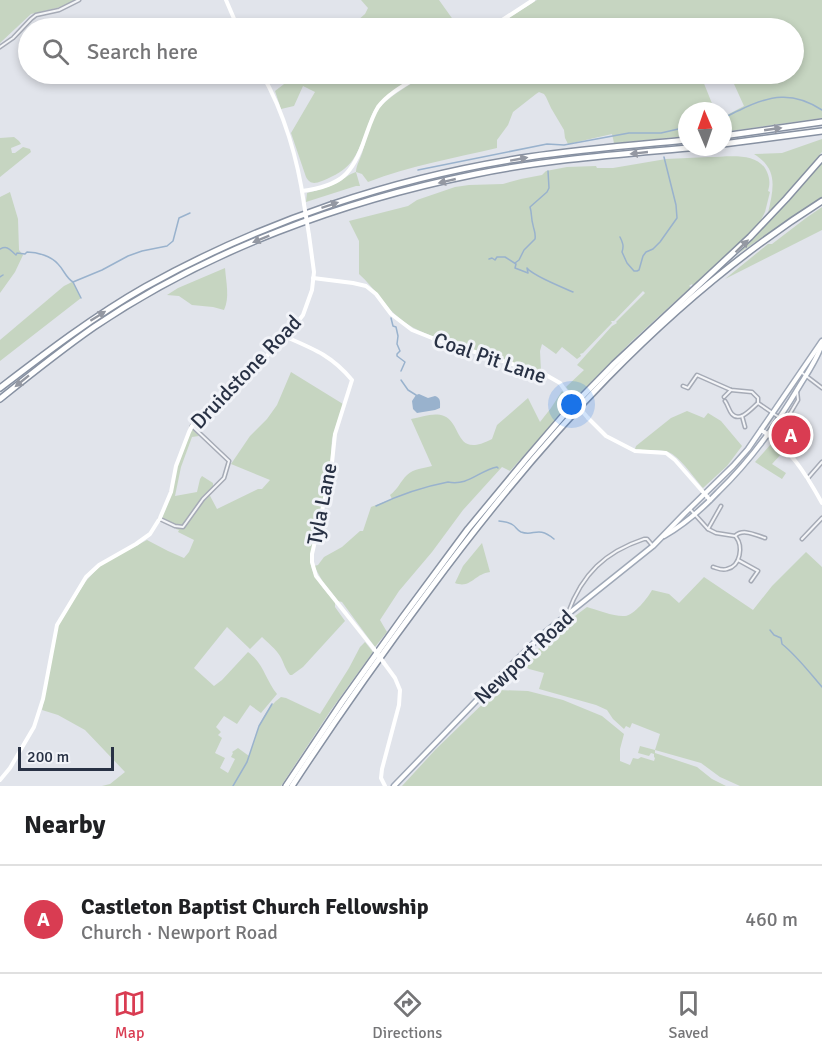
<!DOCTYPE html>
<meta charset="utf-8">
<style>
:root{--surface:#fff;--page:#f6f6f6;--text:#202124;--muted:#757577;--line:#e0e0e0;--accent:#d93c52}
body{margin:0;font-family:Signika,sans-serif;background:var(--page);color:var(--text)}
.compass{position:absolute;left:678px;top:102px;width:54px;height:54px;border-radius:50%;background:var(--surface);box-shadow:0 3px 9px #0003;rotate:358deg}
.scale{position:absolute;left:18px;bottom:15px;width:96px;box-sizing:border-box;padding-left:6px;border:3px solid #283144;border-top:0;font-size:16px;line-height:21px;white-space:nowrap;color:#283144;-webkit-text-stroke:4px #f1f3f8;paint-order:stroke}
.you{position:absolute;left:572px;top:405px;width:21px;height:21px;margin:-15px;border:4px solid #fff;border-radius:50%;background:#1a73e8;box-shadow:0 0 0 9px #1a73e833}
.badge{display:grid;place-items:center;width:39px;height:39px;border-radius:50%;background:var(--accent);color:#fff;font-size:20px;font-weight:700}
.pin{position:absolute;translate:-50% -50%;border:3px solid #fff;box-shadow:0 2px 6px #0006}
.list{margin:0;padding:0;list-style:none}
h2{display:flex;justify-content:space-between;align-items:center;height:78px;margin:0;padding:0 24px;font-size:26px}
h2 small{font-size:20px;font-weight:400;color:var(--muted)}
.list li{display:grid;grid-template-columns:39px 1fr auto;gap:18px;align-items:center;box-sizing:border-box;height:108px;padding:0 24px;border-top:2px solid var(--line)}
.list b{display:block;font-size:22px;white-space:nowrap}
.list p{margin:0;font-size:20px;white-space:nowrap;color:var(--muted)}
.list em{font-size:20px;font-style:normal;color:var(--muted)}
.icon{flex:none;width:33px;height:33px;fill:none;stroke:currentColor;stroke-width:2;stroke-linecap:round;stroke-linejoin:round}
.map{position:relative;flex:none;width:822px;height:786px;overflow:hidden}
.search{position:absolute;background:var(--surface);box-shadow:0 3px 9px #0003;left:18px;right:18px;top:18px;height:66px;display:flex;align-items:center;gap:15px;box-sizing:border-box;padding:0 21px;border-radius:33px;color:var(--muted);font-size:22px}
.sheet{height:186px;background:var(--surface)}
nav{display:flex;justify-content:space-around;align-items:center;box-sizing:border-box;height:84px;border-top:2px solid var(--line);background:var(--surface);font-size:16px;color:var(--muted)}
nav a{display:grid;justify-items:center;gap:3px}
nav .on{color:var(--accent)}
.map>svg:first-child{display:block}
.green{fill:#c6d5c1}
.water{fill:#99b2cd}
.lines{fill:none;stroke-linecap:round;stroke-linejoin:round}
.stream{stroke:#99b2cd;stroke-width:1.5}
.street-casing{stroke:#a6abb6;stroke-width:5}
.primary-casing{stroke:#9fa8b7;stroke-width:7}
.highway-casing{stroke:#8791a2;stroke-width:8}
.street{stroke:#f4f5f8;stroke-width:2}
.secondary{stroke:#fff;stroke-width:4}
.primary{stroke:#fff;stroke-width:4}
.highway{stroke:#fff;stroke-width:5}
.secondary-bridge{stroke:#fff;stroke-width:4}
.oneway{fill:#9498a2}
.labels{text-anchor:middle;stroke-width:6;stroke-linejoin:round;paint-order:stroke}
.street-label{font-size:21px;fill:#283144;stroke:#f1f3f8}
</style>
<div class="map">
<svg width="822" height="786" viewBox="0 0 822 786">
<rect width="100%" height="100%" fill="#e1e4eb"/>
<!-- green -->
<g class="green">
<path d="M0,0H77L61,7L31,14L0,43Z"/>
<path d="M361,0H439L459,28H349L365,14L368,8Z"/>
<path d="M537,0H822V118L723,132V117L744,106L734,84L749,79L755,74H794V28H493Z"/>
<path d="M297,74H419C404,84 385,94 375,109C371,115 369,123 366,131C356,159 350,170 322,181C314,184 310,184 306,177L291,133L315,92L303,86L294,106L281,109L275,91Z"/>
<path d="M426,74H678L683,83L701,76L715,111H687V136L614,143L612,134L568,144L565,138L564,130L551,108L546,97L544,94L539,92L536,94L513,112L508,125L497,140V148C454,158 410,166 368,182L362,174L356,172L360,186H356L306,202L307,193C317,190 327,188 337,183C344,179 349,174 356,172C356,165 361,158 363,150C367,137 370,121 378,110C388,96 412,84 426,74Z"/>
<path d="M14,137L19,141L21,144L11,148L12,153H15L23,147L30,149L31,152L0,177V138Z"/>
<path d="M822,139V152L784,197L768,213C774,187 778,169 754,154L782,153Z"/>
<path d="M709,157C728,157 758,151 767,172C770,179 770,184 768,191L770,192L765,212L760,222L735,247L693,286L692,284L689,286L691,287L633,340L575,398L566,387L584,370L577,365L612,326L617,323L616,322L645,293L643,291L614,321H611L612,323L583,353L580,354L581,356L577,359L562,347L556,354L542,344L540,351L541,371C510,362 479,353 448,342C433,336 416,331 403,321C385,308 375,288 359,274V241L349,221L408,206L417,200L455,187L469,185L503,184L521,179L542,175L546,171L567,167L596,166L597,168H613L666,159Z"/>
<path d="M822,163V198L739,253L785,204Z"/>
<path d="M10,192L18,219L19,250L23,255L15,272L0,293V197Z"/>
<path d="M822,207V230L725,279L768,244H772L806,218Z"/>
<path d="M225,268C226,282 230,298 224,310L213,307L192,305L179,296L167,295L178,288Z"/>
<path d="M72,282H73L81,298L0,361V340L64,286Z"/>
<path d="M291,372L343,404L332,439L330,469L310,559C311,576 324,589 335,602V607L345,621L303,667L292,675H290C285,669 284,663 280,656C276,649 268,643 262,637L250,649L227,627L194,668L214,686L222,680L248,652C264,664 265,679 277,694L261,713L250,705L237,724L224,716L216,727L221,732L218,735L222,738L215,753L225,758L220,768L228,773L235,759L231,757L233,753L232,752L238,748L249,756C256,735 261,711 281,697L286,698L320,714L349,668L360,647L365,642L373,652L331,710L281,786H102L110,784L125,772L85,730L58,715L42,710L58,626L64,615L86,581L97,569L104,563L147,540L168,551L184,558L189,552L194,540L178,532L179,530L176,529L175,525L162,518L177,466L192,429L199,436L192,437L181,467L175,496L197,492L200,479L202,476L213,483V488L208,492L217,509L258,489H262L270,480L231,464L250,436L267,419L277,405Z"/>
<path d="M562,391L572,402L510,471L502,467L463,510L432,552L399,591L380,620L387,632L375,647L342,602L338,601L323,582L314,566L318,565L324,557L342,547L360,531H363L371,507L392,499L390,495C398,489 400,482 407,475C413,469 424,468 432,466L411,419C422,417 434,412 444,416C463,424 454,459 492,439L497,425L528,398L540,422L551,408Z"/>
<path d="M687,411L704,418L708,413L721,421L742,446L727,466L703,488C694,478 678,453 665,451C655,449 645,451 635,449L636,446L671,418Z"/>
<path d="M775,443L784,451L772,464L786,473L782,479L755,462L771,444Z"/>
<path d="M482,543L490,572C474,574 471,589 455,583L463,566Z"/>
<path d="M806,552L822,567V786H740L720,777L701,763L655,750V753L697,767L712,779L726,786H402L436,749L497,690L528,691L563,700L602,716L624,734L620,749V761L630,765L633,758L638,759L641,757L654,761L655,758L654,757V754L651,753L649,756L638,753L640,746L655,750L660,734L632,723L630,728L626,726L624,729L613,719L607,710L596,705L539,689L544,673L529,669L522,664L567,622L587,607C597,610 615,617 625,616C634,615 648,598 652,590L669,594L679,603L704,577L753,610L772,586Z"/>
</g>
<!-- water -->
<path class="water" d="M419,394L428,398L435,396C441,398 440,402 440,408L435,410L417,413L413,409L412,401L416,395Z"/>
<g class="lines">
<!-- stream -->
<g class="stream">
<path d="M723,118C729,116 734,112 740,110C770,95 793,91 822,110"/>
<path d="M418,170L547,144L564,145L629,133H661L687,127"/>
<path d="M620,237C623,243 624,246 622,252L627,263L634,271H637L639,270L643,256L646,252L653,249L660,242L677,218L676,205L664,157"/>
<path d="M0,249C8,245 10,250 16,255L17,253L25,254L27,252C37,252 51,256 58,264C64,270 66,278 73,282"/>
<path d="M489,259L492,258L495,260L497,257H505L516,264L515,268L528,273L527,268C533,276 562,287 573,292"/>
<path d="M515,263L519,260L524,250L535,239C536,233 534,231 533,225C531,219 532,213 530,207L547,192L549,188L548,171"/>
<path d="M0,277L3,275"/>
<path d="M81,298L73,282L102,270L128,256L142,251L167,246L173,241L179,218L190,213"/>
<path d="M391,318L393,326L396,327L398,336L397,344L400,351L397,354V356L405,362L401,371"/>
<path d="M401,380L408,390L416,395"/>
<path d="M376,506C399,495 422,487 448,482C469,486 478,471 497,467L498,468"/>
<path d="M499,521C504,522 509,522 513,525C516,527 517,530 521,532C534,537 537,525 554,539"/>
<path d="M770,630L774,635L781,638L782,644C797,656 809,672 822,687"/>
<path d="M233,786L247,762L259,726L272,704"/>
</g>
<!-- street casing -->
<g class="street-casing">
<g id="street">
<path d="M0,47L13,38L31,19L36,15L59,10L79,0"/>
<path d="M801,372L822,388"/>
<path d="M683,386L688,388L697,375L731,390L752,392L758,398V403L780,418"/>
<path d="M724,397L731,390"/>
<path d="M725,401C728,405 729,411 732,414C740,423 752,408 758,403"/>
<path d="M742,416L745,427"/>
<path d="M774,437L776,425"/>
<path d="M775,439L798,400L797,391"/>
<path d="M808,478L822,462"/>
<path d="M689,508L708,529L716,533L735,536C743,528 755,535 765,538"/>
<path d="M160,519L175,526L183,527L203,499L224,478L229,461L192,426"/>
<path d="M708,529L721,506"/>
<path d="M802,539L822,518"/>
<path d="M738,560L758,571L751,581"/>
<path d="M713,567C717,568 722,571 727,569C741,566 743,546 736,537"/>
<path d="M568,613C582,574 605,552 644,539H647L653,546"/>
</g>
</g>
<!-- primary casing -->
<g class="primary-casing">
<g id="primary">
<path d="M664,536C685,524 702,509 718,492C751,460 777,424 800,385C808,372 817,359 822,344"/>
<path d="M394,786L503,673L543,634L653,546L684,514L733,466L748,449L822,341"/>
</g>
</g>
<!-- highway casing -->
<g class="highway-casing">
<g id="highway">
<path d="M723,136L822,122"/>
<path d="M723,144L822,131"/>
<path d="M0,388C47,352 94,316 145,287C263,221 395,177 529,157C582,149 634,145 687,140"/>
<path d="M0,399C31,374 61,350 94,327C208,250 342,201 476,174C549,159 624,154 698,147"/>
<path d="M286,786L342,702L402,618L468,529L526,459L563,416L614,364L750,237L786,199L822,158"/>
<path d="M292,786C335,720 381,655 428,592C538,443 664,301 822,201"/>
</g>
</g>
<!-- street -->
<use href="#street" class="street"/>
<!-- secondary -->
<g class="secondary">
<path d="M226,0L238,28"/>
<path d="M490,28L533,0"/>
<path d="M262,74C284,112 298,160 304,204"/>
<path d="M302,191C341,186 353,174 365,138C369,127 372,117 378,107C388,93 408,83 423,74"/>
<path d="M313,278L353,283L366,286L376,294L391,314L412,330L432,338L546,375L560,383L567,393"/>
<path d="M286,337C314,349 332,356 352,380L335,434L331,472L312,554V562L316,576L374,649"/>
<path d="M588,418L606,436L635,451L666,453L675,460L710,500"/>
<path d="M761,430C789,446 807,476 822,503"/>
<path d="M384,663L395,678L400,690L399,705L382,769L381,778L385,786"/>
<path d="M0,780L10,768L34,727L43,699L57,625L86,577L99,565L136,544L150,534L160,518L171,492L176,466L189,432L192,426L202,416L217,405L286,337L303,315L312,290L314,272L309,235"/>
</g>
<!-- primary -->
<use href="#primary" class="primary"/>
<!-- highway -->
<use href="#highway" class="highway"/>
<!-- secondary-bridge -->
<g class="secondary-bridge">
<path d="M304,204L309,235"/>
<path d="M567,393L588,418"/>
<path d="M374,649L384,663"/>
</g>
</g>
<!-- one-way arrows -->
<defs><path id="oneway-solid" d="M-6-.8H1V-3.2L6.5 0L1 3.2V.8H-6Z" transform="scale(1.5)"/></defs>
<g class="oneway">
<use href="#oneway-solid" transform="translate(773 129) rotate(-8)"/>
<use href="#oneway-solid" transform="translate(639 153) rotate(174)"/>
<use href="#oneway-solid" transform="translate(519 159) rotate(-10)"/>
<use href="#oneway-solid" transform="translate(447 181) rotate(167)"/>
<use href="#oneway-solid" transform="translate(330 205) rotate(-18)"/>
<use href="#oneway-solid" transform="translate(261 239) rotate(158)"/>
<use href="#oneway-solid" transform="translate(742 246) rotate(-44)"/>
<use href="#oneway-solid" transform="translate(98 316) rotate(-32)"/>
<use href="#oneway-solid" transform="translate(22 381) rotate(141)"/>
</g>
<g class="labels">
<!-- street labels -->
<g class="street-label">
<text transform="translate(490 358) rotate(19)" y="7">Coal Pit Lane</text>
<text transform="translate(246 372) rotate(-46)" y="7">Druidstone Road</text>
<text transform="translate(322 504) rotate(-79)" y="7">Tyla Lane</text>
<text transform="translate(524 657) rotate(-43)" y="7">Newport Road</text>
</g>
</g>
</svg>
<svg class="compass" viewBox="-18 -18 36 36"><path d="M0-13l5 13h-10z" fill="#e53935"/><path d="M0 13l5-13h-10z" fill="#757577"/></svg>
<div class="scale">200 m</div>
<div class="you"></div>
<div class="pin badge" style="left:791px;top:435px">A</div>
<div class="search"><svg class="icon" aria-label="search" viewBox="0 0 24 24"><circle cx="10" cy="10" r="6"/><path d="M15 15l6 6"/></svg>Search here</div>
</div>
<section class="sheet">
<h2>Nearby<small></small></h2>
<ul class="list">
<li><span class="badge">A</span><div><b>Castleton Baptist Church Fellowship</b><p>Church · Newport Road</p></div><em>460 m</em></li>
</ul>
</section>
<nav>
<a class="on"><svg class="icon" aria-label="map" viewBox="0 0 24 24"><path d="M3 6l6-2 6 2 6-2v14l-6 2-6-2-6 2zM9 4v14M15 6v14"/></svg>Map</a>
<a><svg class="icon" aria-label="directions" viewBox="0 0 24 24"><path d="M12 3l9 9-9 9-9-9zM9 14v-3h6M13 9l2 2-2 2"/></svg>Directions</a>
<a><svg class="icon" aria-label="saved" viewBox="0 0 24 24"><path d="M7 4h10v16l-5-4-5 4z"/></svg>Saved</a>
</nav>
